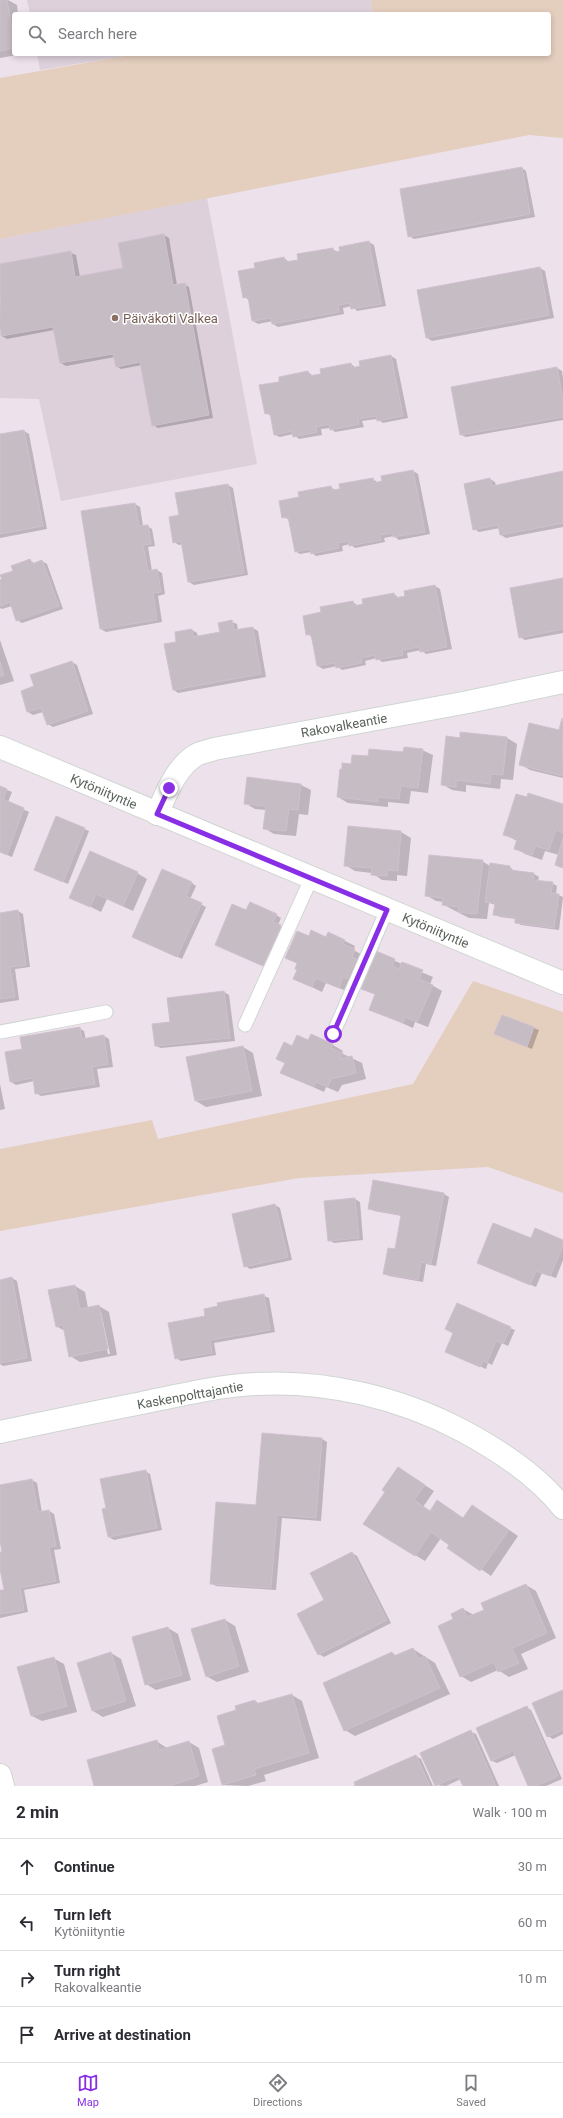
<!DOCTYPE html>
<meta charset="utf-8">
<style>
:root{--surface:#fff;--page:#f2f2f3;--text:#2b2b33;--muted:#7c7c81;--line:#e1e1e2;--accent:#882fe5}
body{margin:0;font-family:Roboto,sans-serif;background:var(--page);color:var(--text)}
.stop{position:absolute;width:12px;height:12px;margin:-9px;border:3px solid #882fe5;border-radius:50%;background:#fff}
.stop.end{background:#882fe5;border-color:#fff;box-shadow:0 1px 4px #0008}
.list{margin:0;padding:0;list-style:none}
h2{display:flex;justify-content:space-between;align-items:center;height:52px;margin:0;padding:0 16px;font-size:17px}
h2 small{font-size:13px;font-weight:400;color:var(--muted)}
.list li{display:grid;grid-template-columns:26px 1fr auto;gap:12px;align-items:center;box-sizing:border-box;height:56px;padding:0 16px;border-top:1px solid var(--line)}
.list b{display:block;font-size:15px;white-space:nowrap}
.list p{margin:0;font-size:13px;white-space:nowrap;color:var(--muted)}
.list em{font-size:13px;font-style:normal;color:var(--muted)}
.icon{flex:none;width:22px;height:22px;fill:none;stroke:currentColor;stroke-width:2;stroke-linecap:round;stroke-linejoin:round}
.map{position:relative;flex:none;width:563px;height:1786px;overflow:hidden}
.search{position:absolute;background:var(--surface);box-shadow:0 2px 6px #0003;left:12px;right:12px;top:12px;height:44px;display:flex;align-items:center;gap:10px;box-sizing:border-box;padding:0 14px;border-radius:4px;color:var(--muted);font-size:15px}
.sheet{height:276px;background:var(--surface)}
nav{display:flex;justify-content:space-around;align-items:center;box-sizing:border-box;height:56px;border-top:1px solid var(--line);background:var(--surface);font-size:11px;color:var(--muted)}
nav a{display:grid;justify-items:center;gap:2px}
nav .on{color:var(--accent)}
.map>svg:first-child{display:block}
.education{fill:#ddd0da}
.green{fill:#e4cebe}
.shadow{fill:#0003;fill-rule:evenodd}
.building{fill:#c5bcc4;stroke:#d1c0cf}
.lines{fill:none;stroke-linecap:round;stroke-linejoin:round}
.lane-casing{stroke:#cfd6d0;stroke-width:15}
.street-casing{stroke:#cfd6d0;stroke-width:24}
.lane{stroke:#fff;stroke-width:13}
.street{stroke:#fff;stroke-width:22}
.route{stroke:#882fe5;stroke-width:5}
.education-dot{fill:#8d6e63;stroke:#fff;stroke-width:1.5}
.labels{text-anchor:middle;stroke-width:3;stroke-linejoin:round;paint-order:stroke}
.education-label{font-size:13px;fill:#785e54;stroke:#fff;text-anchor:start}
.street-label{font-size:13px;fill:#5a625a;stroke:#fff}
</style>
<div class="map">
<svg width="563" height="1786" viewBox="0 0 563 1786">
<rect width="100%" height="100%" fill="#ede1eb"/>
<!-- education -->
<g class="education">
<path d="M27,0H371L373,14H30Z"/>
<path d="M37,54H136L40,70Z"/>
<path d="M207,198L257,464L61,501L39,399L0,398V239Z"/>
</g>
<!-- green -->
<g class="green">
<path d="M371,0H563V138L529,135L0,239V78L136,54H549V14H373Z"/>
<path d="M473,981L563,1012V1193L488,1167L299,1178L0,1231V1149L152,1120L158,1139L413,1084Z"/>
</g>
<!-- shadow -->
<g class="shadow">
<path d="M0,0H8L17,5L18,14H14V54H22L0,58Z"/>
<path d="M522,168L526,171L535,217L414,239L409,236Z"/>
<path d="M164,235L169,238L177,285L184,284L189,287L213,418L158,428L153,425L142,365L121,369L116,366L115,357L66,366L61,363L54,330L7,339L2,336L0,326V265L71,253L76,255L80,277L124,269Z"/>
<path d="M369,242L374,245L386,306L357,311L352,306L343,308L344,314L278,327L273,324V321L258,324L253,321L249,300L244,297L257,268L284,258L289,262L299,261L332,249L338,252Z"/>
<path d="M540,268L545,271L554,318L432,341L427,338L419,291Z"/>
<path d="M391,356L396,359L408,418L383,423L377,419L362,421L364,427L335,432L330,428L321,429L322,435L299,439L293,434L280,437L275,435L271,416L266,413L281,383L308,372L313,376L351,364L356,368L362,367L361,362Z"/>
<path d="M557,368L562,371L563,378V420L466,437L461,435Z"/>
<path d="M24,431L29,434L47,529L0,538V435Z"/>
<path d="M413,471L418,474L430,534L399,540L394,536L384,538L385,542L355,548L350,544L342,546L343,551L316,556L311,552L300,554L295,551L290,520L283,517L300,498L331,487L336,491L373,479L378,483Z"/>
<path d="M563,473V527L506,538L501,535L500,528L479,532L474,529L490,479L495,482L496,486Z"/>
<path d="M228,485L233,488L248,575L194,585L189,582L183,544L179,545L174,542L180,516Z"/>
<path d="M135,504L140,507L143,526H147L152,529L155,546L148,547L152,571L157,570L162,573L165,594L158,596L162,622L106,632L101,629Z"/>
<path d="M30,560L35,564L42,561L47,564L63,609L22,623L17,620L12,606L2,609L0,608V581Z"/>
<path d="M563,579V633L525,640L520,637Z"/>
<path d="M435,586L440,589L452,649L426,654L421,650L407,653L408,658L382,662L377,658L365,661L366,665L342,670L337,666L323,669L318,666L312,637L307,634L322,613L353,602L358,606L394,594L399,598L406,597L405,592Z"/>
<path d="M232,622L237,624L238,631L253,628L258,631L266,677L178,693L174,690L178,643L192,630L197,633L198,637L221,633Z"/>
<path d="M0,640L14,681L0,685Z"/>
<path d="M72,662L77,665L93,714L53,727L48,724L43,712L33,715L28,712L22,692L36,687Z"/>
<path d="M563,719V778L530,770L520,764L560,732Z"/>
<path d="M461,734L507,738L517,744L513,780L501,779L500,789L466,785V792L452,790L442,784Z"/>
<path d="M422,750L433,755L428,793L411,791L409,804L388,802V807L348,803L338,797L369,757Z"/>
<path d="M248,778L301,785L311,790L308,815L299,814L296,836L274,834L264,828L266,810L255,809L245,803Z"/>
<path d="M0,787L12,792L8,802L29,812L12,857L0,852Z"/>
<path d="M563,805V868L556,865L559,855L545,851L542,860L525,854L515,848L517,841L504,834Z"/>
<path d="M84,829L89,831L68,884L35,870Z"/>
<path d="M401,832L411,838L407,876L397,875V881L382,880L372,873L355,871L345,865Z"/>
<path d="M482,861L490,866L510,867L514,871L534,874L539,877L538,881L552,883L557,886L556,894L563,897L559,930L521,925L516,922V919L500,917L495,914L496,905L489,903L487,919L469,918L444,905V902L436,901L426,895Z"/>
<path d="M137,873L147,879L133,911L107,899L101,912L71,897Z"/>
<path d="M192,883L196,886L190,899L206,907L182,959L138,939Z"/>
<path d="M18,911L23,914L30,967L15,969L19,1000L0,1003V914Z"/>
<path d="M247,912L276,915L281,918L278,925L285,929L268,968L221,947Z"/>
<path d="M309,937L345,941L355,946L353,950L365,956L349,992L326,983L322,992L295,979L298,970V964L286,957Z"/>
<path d="M376,953L433,977L430,984L442,991L428,1027L415,1022L413,1028L370,1009L376,995L362,988Z"/>
<path d="M224,992L229,995L235,1041L161,1048L156,1046L171,1023Z"/>
<path d="M79,1028L84,1031L86,1040L104,1036L109,1039L113,1067L97,1069L100,1087L41,1096L36,1093L34,1081L16,1085L11,1082L23,1049Z"/>
<path d="M534,1028L539,1030L532,1049L496,1034Z"/>
<path d="M311,1036L333,1045L343,1051L341,1053L362,1063L366,1079L342,1085L338,1092L326,1087L324,1092L282,1073L293,1047L309,1041Z"/>
<path d="M243,1047L253,1053L262,1096L206,1107L196,1101Z"/>
<path d="M0,1084L5,1109L0,1110Z"/>
<path d="M444,1194L449,1197L436,1266L426,1264L423,1282L389,1276L384,1273L396,1250L402,1216L374,1211L369,1208Z"/>
<path d="M355,1199L360,1202L363,1240L334,1243L329,1240Z"/>
<path d="M275,1205L280,1208L292,1260L250,1269L245,1266Z"/>
<path d="M531,1240L563,1241V1260L556,1278L542,1273L536,1287L483,1265Z"/>
<path d="M12,1278L17,1281L32,1361L3,1366L0,1364V1281Z"/>
<path d="M75,1286L85,1292L88,1308L99,1306L109,1312L117,1355L80,1362L70,1356L65,1331L56,1326ZM99,1312H101L110,1354H108Z"/>
<path d="M264,1296L269,1298L275,1332L214,1343L216,1355L181,1361L176,1358L206,1317Z"/>
<path d="M510,1328L515,1330L508,1346L502,1343L492,1365L488,1363L486,1369L451,1354Z"/>
<path d="M322,1439L327,1442L321,1521L282,1518L276,1590L216,1586L211,1583L257,1506Z"/>
<path d="M398,1468L434,1491L423,1507L430,1512L464,1519L473,1506L518,1536L491,1576L449,1547L451,1544L441,1538L425,1561L364,1524L386,1492Z"/>
<path d="M145,1471L150,1474L162,1530L114,1540L109,1537L107,1509Z"/>
<path d="M32,1480L37,1483L42,1513L49,1511L54,1514L61,1549L54,1550L60,1583L24,1590L28,1612L0,1618V1591L5,1590L0,1563V1553H3L0,1535V1486Z"/>
<path d="M352,1553L357,1556L391,1623L324,1657L319,1654L298,1615L326,1600Z"/>
<path d="M526,1585L536,1591L556,1638L521,1654L528,1669L509,1677L498,1670L471,1682L461,1676L455,1619L463,1609L474,1615L485,1610Z"/>
<path d="M225,1620L235,1626L249,1672L217,1682L206,1676Z"/>
<path d="M168,1628L178,1634L191,1680L156,1690L146,1684L133,1638Z"/>
<path d="M413,1649L435,1663L450,1694L355,1736L345,1730L392,1653L397,1656Z"/>
<path d="M111,1653L121,1659L136,1706L103,1717L93,1711Z"/>
<path d="M53,1658L64,1664L77,1712L42,1721L32,1716Z"/>
<path d="M563,1691V1734L553,1739L548,1736Z"/>
<path d="M292,1695L302,1701L319,1758L264,1775L266,1781L248,1786L223,1785L227,1745L237,1711L255,1701L260,1704Z"/>
<path d="M526,1707L531,1710L562,1779L546,1786H529L516,1755L497,1763L492,1761L478,1729Z"/>
<path d="M471,1732L476,1734L499,1786H464L461,1779L446,1786L435,1785Z"/>
<path d="M156,1741L167,1748L189,1742L199,1748L208,1782L195,1786H95Z"/>
<path d="M416,1756L421,1759L433,1786H356Z"/>
</g>
<!-- building -->
<g class="building">
<path d="M0,0H7L14,40V48L0,51Z"/>
<path d="M522,167L530,214L408,237L400,189Z"/>
<path d="M164,234L173,285L185,283L209,415L152,426L140,362L116,367L113,354L60,363L53,327L1,336L0,264L71,251L75,277L123,268L118,243Z"/>
<path d="M369,241L381,304L351,309L350,303L338,305L339,312L272,324L271,318L252,321L248,297L243,298L238,271L255,268L254,263L284,257L285,262L298,260L297,254L333,248L334,253L340,251L339,247Z"/>
<path d="M540,267L549,315L426,338L417,290Z"/>
<path d="M391,355L403,416L377,421L376,416L358,419L359,424L330,430L329,424L316,427L317,432L293,437L292,431L274,435L270,413L265,414L259,385L279,382V377L308,371L309,376L321,374L320,369L351,363L352,368L360,366L359,361Z"/>
<path d="M557,367L563,400V417L460,435L451,387Z"/>
<path d="M24,430L43,526L0,534V434Z"/>
<path d="M413,470L425,532L393,537L392,533L380,535L381,540L349,546V541L338,543L339,548L311,554L310,549L295,552L288,517L282,518L279,501L299,497L298,492L331,486L332,490L340,489L339,484L373,478L374,483L382,481L381,476Z"/>
<path d="M563,471V523L500,535L498,525L473,530L464,484L490,478L492,486Z"/>
<path d="M228,484L244,573L188,582L181,541L173,543L169,517L179,515L175,493Z"/>
<path d="M135,503L139,526L148,525L151,544L143,545L148,571L157,569L161,592L153,593L157,620L100,629L81,511Z"/>
<path d="M30,559L32,564L42,560L59,606L16,621L10,602L0,606V580L2,579L0,575L13,571L11,566Z"/>
<path d="M563,578V629L519,638L510,588Z"/>
<path d="M435,585L447,647L420,652L419,647L402,650L403,655L376,660L375,655L361,658L362,663L336,668L335,663L317,666L311,634L306,635L303,616L321,612L320,607L353,601L354,606L363,604L362,599L394,593L395,598L405,596L404,591Z"/>
<path d="M232,620L234,630L253,627L261,674L173,690L164,644L176,642L175,632L192,629L193,637L220,632L218,623Z"/>
<path d="M72,661L88,711L47,725L41,708L27,712L21,691L34,686L30,675Z"/>
<path d="M0,662L4,675L0,677Z"/>
<path d="M562,718L563,776L519,765L529,723L559,730Z"/>
<path d="M460,732L507,737L503,775L491,774L490,784L456,780V787L441,785L446,736L460,738Z"/>
<path d="M404,747L423,749L418,788L401,786L399,799L378,797V802L337,797L340,769H342V763L351,764L352,755L368,756L369,749L403,752Z"/>
<path d="M247,777L301,784L298,810L289,809L286,831L263,829L266,806L244,804Z"/>
<path d="M0,786L7,789L3,799L24,808L7,855L0,852Z"/>
<path d="M528,793L563,804V833L556,830L549,850L535,846L532,855L514,849L517,839L503,835L516,794L527,797Z"/>
<path d="M56,816L85,828L63,882L34,870Z"/>
<path d="M348,826L401,831L398,871L388,870L387,876L371,875L372,868L344,866Z"/>
<path d="M563,838V868L555,865Z"/>
<path d="M90,851L138,872L123,906L96,894L90,907L69,898Z"/>
<path d="M429,855L483,860L477,914L458,912L459,907L442,905L443,898L425,896Z"/>
<path d="M490,863L510,866V870L534,873L533,880L553,882L551,893L559,894L554,928L515,923V918L493,915L495,903L485,902Z"/>
<path d="M162,869L192,882L186,896L202,903L177,957L132,937Z"/>
<path d="M250,902L277,914L273,922L281,925L263,966L215,945L232,904L246,910Z"/>
<path d="M18,910L26,965L10,967L15,997L0,999V913Z"/>
<path d="M311,930L326,937L328,932L345,940L343,944L355,949L352,957L356,959L347,979L343,977L339,988L315,978L312,987L293,979L297,970L295,969L297,963L285,958L297,931L309,936Z"/>
<path d="M376,951L395,959L392,966L399,969L402,962L423,970L419,979L433,985L417,1022L405,1017L403,1023L369,1010L375,994L361,989Z"/>
<path d="M224,991L230,1038L155,1046L152,1024L170,1022L167,998Z"/>
<path d="M502,1015L534,1027L527,1047L494,1034Z"/>
<path d="M80,1027L82,1039L104,1035L108,1064L92,1067L95,1084L35,1094L33,1078L10,1082L5,1052L22,1049L20,1037Z"/>
<path d="M311,1034L333,1044L331,1048L343,1053L340,1059L352,1056L356,1073L331,1079L328,1087L316,1082L314,1087L280,1073L285,1063L276,1059L284,1042L292,1046L297,1035L308,1040Z"/>
<path d="M243,1046L252,1091L195,1101L186,1057Z"/>
<path d="M373,1180L444,1193L431,1264L421,1262L418,1280L383,1274L388,1248L395,1249L401,1215L368,1209Z"/>
<path d="M355,1198L359,1238L328,1241L324,1201Z"/>
<path d="M275,1204L288,1257L244,1267L232,1214Z"/>
<path d="M493,1223L531,1238L535,1228L563,1240V1246L550,1276L536,1271L530,1285L477,1263Z"/>
<path d="M12,1277L27,1358L0,1363V1280Z"/>
<path d="M75,1285L80,1309L99,1305L108,1349L69,1357L63,1325L56,1327L48,1290Z"/>
<path d="M264,1294L270,1330L210,1340L212,1353L175,1359L168,1323L205,1316L204,1309L218,1306L217,1303Z"/>
<path d="M457,1303L511,1327L503,1344L496,1341L487,1363L483,1361L480,1367L445,1352L453,1333L445,1329Z"/>
<path d="M262,1433L322,1438L316,1518L277,1515L271,1588L210,1584L216,1502L256,1505Z"/>
<path d="M398,1467L425,1485L414,1500L430,1511L437,1500L463,1518L472,1505L509,1530L480,1571L447,1548L449,1545L431,1532L415,1556L363,1524L385,1492L382,1490Z"/>
<path d="M146,1470L157,1528L108,1537L102,1509L106,1508L100,1479Z"/>
<path d="M32,1479L38,1512L49,1510L56,1546L49,1547L56,1581L20,1588L24,1610L0,1614V1590H4L0,1569V1552H2L0,1541V1485Z"/>
<path d="M352,1552L387,1620L318,1655L297,1614L324,1600L310,1573Z"/>
<path d="M526,1584L547,1633L512,1648L519,1663L498,1672L494,1662L460,1677L438,1626L453,1619L451,1614L463,1608L467,1617L484,1610L481,1603Z"/>
<path d="M225,1619L239,1666L206,1677L191,1629Z"/>
<path d="M168,1627L182,1675L145,1685L132,1637Z"/>
<path d="M413,1648L418,1659L425,1656L440,1688L344,1731L323,1683L392,1652L394,1656Z"/>
<path d="M111,1652L126,1701L92,1711L77,1663Z"/>
<path d="M54,1657L67,1706L31,1716L17,1667Z"/>
<path d="M563,1690V1730L547,1737L532,1703Z"/>
<path d="M292,1694L309,1753L254,1769L256,1775L222,1785L212,1749L225,1745L217,1716L236,1710L235,1706L255,1700L256,1704Z"/>
<path d="M527,1706L558,1776L536,1786H528L513,1751L491,1761L476,1728Z"/>
<path d="M471,1730L496,1786H463L458,1776L435,1786L420,1753Z"/>
<path d="M157,1740L159,1750L189,1741L199,1776L170,1786H94L87,1760Z"/>
<path d="M416,1755L430,1786H355L354,1782Z"/>
</g>
<g class="lines">
<!-- lane casing -->
<g class="lane-casing">
<g id="lane">
<path d="M245,1025L311,879"/>
<path d="M0,1032L106,1012"/>
<path d="M333,1034L387,910"/>
</g>
</g>
<!-- street casing -->
<g class="street-casing">
<g id="street">
<path d="M0,747L563,983"/>
<path d="M157,814C166,794 176,767 196,755C202,752 209,751 214,749L468,702L563,682"/>
<path d="M0,1432C47,1422 95,1412 142,1403C180,1395 217,1386 256,1384C326,1380 401,1398 463,1431C500,1451 537,1475 563,1508"/>
<path d="M0,1775L3,1786"/>
</g>
</g>
<!-- lane -->
<use href="#lane" class="lane"/>
<!-- street -->
<use href="#street" class="street"/>
</g>
<g class="lines">
<!-- route -->
<path class="route" d="M169,788L157,814L387,910L333,1034"/>
</g>
<!-- markers -->
<circle class="education-dot" cx="115" cy="318" r="4"/>
<g class="labels">
<!-- education labels -->
<g class="education-label">
<text x="123" y="323">Päiväkoti Valkea</text>
</g>
<!-- street labels -->
<g class="street-label">
<text transform="translate(344 725) rotate(-10)" y="5">Rakovalkeantie</text>
<text transform="translate(104 791) rotate(23)" y="5">Kytöniityntie</text>
<text transform="translate(436 930) rotate(23)" y="5">Kytöniityntie</text>
<text transform="translate(190 1395) rotate(-10)" y="5">Kaskenpolttajantie</text>
</g>
</g>
</svg>
<div class="stop" style="left:333px;top:1034px"></div>
<div class="stop end" style="left:169px;top:788px"></div>
<div class="search"><svg class="icon" aria-label="search" viewBox="0 0 24 24"><circle cx="10" cy="10" r="6"/><path d="M15 15l6 6"/></svg>Search here</div>
</div>
<section class="sheet">
<h2>2 min<small>Walk · 100 m</small></h2>
<ul class="list">
<li><svg class="icon" aria-label="ahead" viewBox="0 0 24 24"><path d="M12 20V5M6 11l6-6 6 6"/></svg><div><b>Continue</b></div><em>30 m</em></li>
<li><svg class="icon" aria-label="left" viewBox="0 0 24 24"><path d="M17 20v-9H6M10 6l-5 5 5 5"/></svg><div><b>Turn left</b><p>Kytöniityntie</p></div><em>60 m</em></li>
<li><svg class="icon" aria-label="right" viewBox="0 0 24 24"><path d="M7 20v-9h11M14 6l5 5-5 5"/></svg><div><b>Turn right</b><p>Rakovalkeantie</p></div><em>10 m</em></li>
<li><svg class="icon" aria-label="arrive" viewBox="0 0 24 24"><path d="M6 21V4h12l-3 4 3 4H6"/></svg><div><b>Arrive at destination</b></div></li>
</ul>
</section>
<nav>
<a class="on"><svg class="icon" aria-label="map" viewBox="0 0 24 24"><path d="M3 6l6-2 6 2 6-2v14l-6 2-6-2-6 2zM9 4v14M15 6v14"/></svg>Map</a>
<a><svg class="icon" aria-label="directions" viewBox="0 0 24 24"><path d="M12 3l9 9-9 9-9-9zM9 14v-3h6M13 9l2 2-2 2"/></svg>Directions</a>
<a><svg class="icon" aria-label="saved" viewBox="0 0 24 24"><path d="M7 4h10v16l-5-4-5 4z"/></svg>Saved</a>
</nav>
